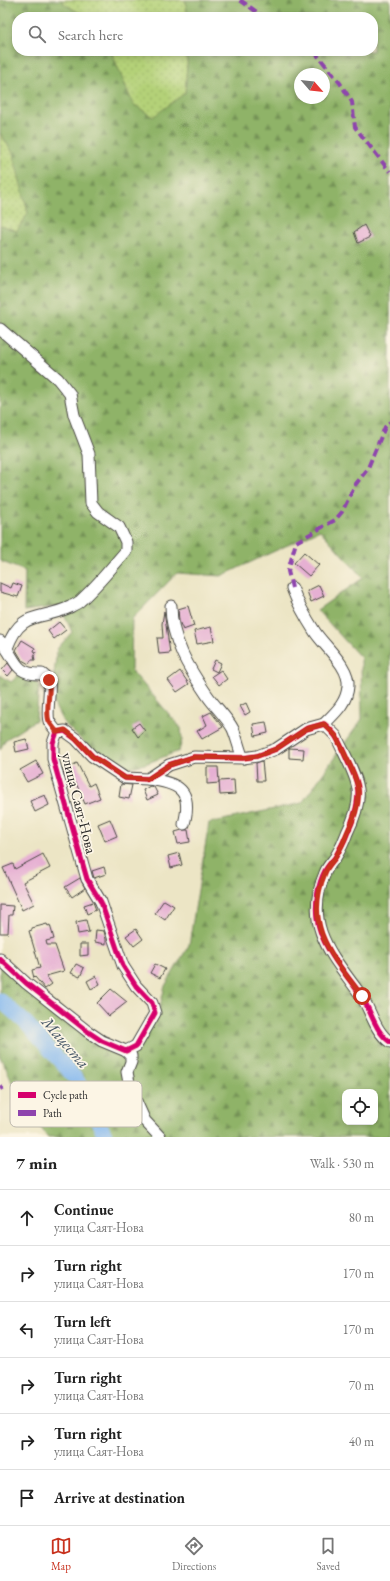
<!DOCTYPE html>
<meta charset="utf-8">
<style>
:root{--surface:#fff;--page:#f6f6f6;--text:#222;--muted:#767676;--line:#e0e0e0;--accent:#c8321e}
body{margin:0;font-family:"EB Garamond",serif;background:var(--page);color:var(--text)}
.controls{position:absolute;right:12px;bottom:12px;display:grid;overflow:hidden;border-radius:8px;box-shadow:0 2px 6px #0003}
.controls button{width:36px;height:36px;display:grid;place-items:center;padding:0;border:0;border-bottom:1px solid var(--line);background:var(--surface);color:var(--text);font:20px sans-serif}
.compass{position:absolute;left:294px;top:68px;width:36px;height:36px;border-radius:50%;background:var(--surface);box-shadow:0 2px 6px #0003;rotate:118deg}
.stop{position:absolute;width:12px;height:12px;margin:-9px;border:3px solid #c8321e;border-radius:50%;background:#fff}
.stop.end{background:#c8321e;border-color:#fff;box-shadow:0 1px 4px #0008}
.list{margin:0;padding:0;list-style:none}
h2{display:flex;justify-content:space-between;align-items:center;height:52px;margin:0;padding:0 16px;font-size:17px}
h2 small{font-size:13px;font-weight:400;color:var(--muted)}
.list li{display:grid;grid-template-columns:26px 1fr auto;gap:12px;align-items:center;box-sizing:border-box;height:56px;padding:0 16px;border-top:1px solid var(--line)}
.list b{display:block;font-size:15px;white-space:nowrap}
.list p{margin:0;font-size:13px;white-space:nowrap;color:var(--muted)}
.list em{font-size:13px;font-style:normal;color:var(--muted)}
.icon{flex:none;width:22px;height:22px;fill:none;stroke:currentColor;stroke-width:2;stroke-linecap:round;stroke-linejoin:round}
.map{position:relative;flex:none;width:390px;height:1137px;overflow:hidden}
.search{position:absolute;background:var(--surface);box-shadow:0 2px 6px #0003;left:12px;right:12px;top:12px;height:44px;display:flex;align-items:center;gap:10px;box-sizing:border-box;padding:0 14px;border-radius:16px;color:var(--muted);font-size:15px}
.sheet{height:388px;background:var(--surface)}
nav{display:flex;justify-content:space-around;align-items:center;box-sizing:border-box;height:56px;border-top:1px solid var(--line);background:var(--surface);font-size:11px;color:var(--muted)}
nav a{display:grid;justify-items:center;gap:2px}
nav .on{color:var(--accent)}
.map>svg:first-child{display:block}
.forest{fill:url(#forest-firs);stroke:#5d6f4a;fill-rule:evenodd}
.garden{fill:url(#garden-dots);stroke:#707e52}
.lines{fill:none;stroke-linecap:round;stroke-linejoin:round}
.river{stroke:#80b6ef;stroke-width:15}
.building{fill:#e6b0d3}
.minor-casing{stroke:#484742;stroke-width:13}
.minor{stroke:#fff;stroke-width:11}
.quiet{stroke:#8e44ad;stroke-width:4;stroke-dasharray:8 4;stroke-linecap:butt}
.cycleway-casing{stroke:#fcf5e5;stroke-width:8}
.cycleway{stroke:#d6006c;stroke-width:5}
.route{stroke:#c8321e;stroke-width:5}
.labels{text-anchor:middle;stroke-width:3.5;stroke-linejoin:round;paint-order:stroke}
.street-label{font-size:15px;fill:#2b2b2b;stroke:#fcf5e5}
.water-label{font-size:16px;font-style:italic;fill:#456;stroke:#fcf5e5}
.key{fill:#fcf5e5;stroke:#bdb8ad;stroke-width:1}
.key-label{font-size:11px;fill:#2b2b2b}
</style>
<div class="map">
<svg width="390" height="1137" viewBox="0 0 390 1137">
<defs>
<pattern id="forest-firs" width="22" height="20" patternUnits="userSpaceOnUse"><rect width="22" height="20" fill="#8fb368"/><path d="M5 1l3.5 6h-7zM16 11l3.5 6h-7z" fill="#759256"/></pattern>
<pattern id="garden-dots" width="8" height="8" patternUnits="userSpaceOnUse"><rect width="8" height="8" fill="#b4d178"/><path d="M2 2h.1M6 6h.1" fill="none" stroke="#9bb468" stroke-width="1.8" stroke-linecap="round"/></pattern>
</defs>
<rect width="100%" height="100%" fill="#fcf5e5"/>
<filter id="ink" filterUnits="userSpaceOnUse"><feTurbulence type="fractalNoise" baseFrequency=".025" numOctaves="2"/><feDisplacementMap in="SourceGraphic" scale="8" xChannelSelector="R" yChannelSelector="G"/><feConvolveMatrix kernelMatrix="1 2 1 2 8 2 1 2 1" color-interpolation-filters="sRGB"/></filter>
<filter id="wash" filterUnits="userSpaceOnUse"><feTurbulence type="fractalNoise" baseFrequency=".012" numOctaves="4" result="noise"/><feDisplacementMap in="SourceGraphic" scale="16" xChannelSelector="R" yChannelSelector="G"/><feGaussianBlur stdDeviation="0.9" result="paint"/><feColorMatrix in="noise" values="0 0 0 0 0 0 0 0 0 0 0 0 0 0 0 0 0 1.4 0 .05"/><feComposite in="paint" operator="in"/></filter>
<g filter="url(#wash)">
<rect width="100%" height="100%" fill="#ece5c5"/>
<!-- forest -->
<g class="forest">
<path d="M0,0H62L64,4L87,17H17V51H111L133,104L185,93L188,51H373V17H188L185,0H390V1137H48L20,1102L7,1070L0,1057V964L123,1053L158,1014L165,986L189,945L209,823L302,803L362,719L361,658L317,610L363,578L320,530L221,576L177,573L132,619L131,670L181,728L182,740L179,751L145,764L127,768L112,766L94,752L63,722L53,702V682L57,649L72,632L60,606L24,611L25,571L0,561V225L17,231L13,153L0,133ZM300,74H324V98H300ZM345,1092H375V1122H345Z"/>
<path d="M20,674L31,678L39,685L36,720L5,740L0,750V675L11,682Z"/>
</g>
<!-- garden -->
<g class="garden">
<path d="M62,0H185L188,17H87L64,4Z"/>
<path d="M111,51H188L185,93L153,117L133,104Z"/>
<path d="M0,133L13,153L28,213L17,231L0,225Z"/>
</g>
<g class="lines">
<!-- river -->
<path class="river" d="M0,1000L26,1023L77,1080L106,1137"/>
</g>
<g id="blocks">
<!-- building -->
<g class="building">
<path d="M364,225L370,237L358,243L354,232Z"/>
<path d="M304,552L319,565L309,576L294,563Z"/>
<path d="M0,583L11,588L13,583L22,586L18,597L0,592Z"/>
<path d="M319,585L324,596L311,602L307,591Z"/>
<path d="M188,606L194,626L183,630L179,621L178,609Z"/>
<path d="M164,611L170,653L159,654L157,638H163L162,624Z"/>
<path d="M59,622L66,630L54,639L48,631Z"/>
<path d="M211,627L214,641L197,644L194,631Z"/>
<path d="M22,640L35,648L34,651L36,652L34,656L35,660H31L29,664L22,660L16,650Z"/>
<path d="M215,660L221,663L217,672L211,669Z"/>
<path d="M8,663L13,670L8,676L2,670Z"/>
<path d="M221,670L227,679L219,685L212,676Z"/>
<path d="M180,671L189,684L177,692L168,680Z"/>
<path d="M246,703L250,712L245,715L240,706Z"/>
<path d="M211,712L223,727L202,739L197,731L207,725L203,716Z"/>
<path d="M266,722L268,733L255,736L253,724Z"/>
<path d="M139,723L145,731L138,737L132,728Z"/>
<path d="M26,739L29,749L16,752L14,742Z"/>
<path d="M289,748L304,749L303,759L289,758Z"/>
<path d="M36,761L43,774L27,782L20,770Z"/>
<path d="M262,761L264,781H257L256,763Z"/>
<path d="M77,763L89,786L94,783L100,798L85,804L76,783L70,786L63,770Z"/>
<path d="M207,767H218L219,783L207,784Z"/>
<path d="M234,780L235,794L220,795L219,781Z"/>
<path d="M121,784L132,785L129,799L119,797Z"/>
<path d="M150,786L154,787L158,795L147,800L143,790Z"/>
<path d="M45,795L49,805L35,812L30,801Z"/>
<path d="M110,819L117,836L105,841L98,824Z"/>
<path d="M182,830H188L190,842L178,844L175,832Z"/>
<path d="M179,853L182,865L171,868L168,856Z"/>
<path d="M43,854L50,868L23,882L34,904L22,910L3,868L13,864L15,869Z"/>
<path d="M104,867L106,874L94,878L92,871Z"/>
<path d="M80,878L85,888L72,897L65,887Z"/>
<path d="M164,900L174,906L165,920L155,913Z"/>
<path d="M93,902L96,910L87,914L84,905Z"/>
<path d="M0,905L13,906L12,915H9L8,933H0Z"/>
<path d="M86,920L89,932L78,934L76,922Z"/>
<path d="M47,924L48,926L50,925L54,939L46,941L47,945H55L64,971L46,976L52,984L45,989L35,977L34,978L32,970L40,968L29,931L32,930V928Z"/>
<path d="M136,929L143,939L134,946L126,936Z"/>
<path d="M96,930L104,931L106,939V944L95,942Z"/>
<path d="M80,944H88V955L80,956Z"/>
<path d="M76,964L84,968L80,977L71,973Z"/>
<path d="M155,964L165,969L160,978L150,973Z"/>
<path d="M96,976L100,984L91,989L87,981Z"/>
<path d="M111,989L127,1002L109,1016L97,1003Z"/>
</g>
</g>
</g>
<g filter="url(#ink)">
<use href="#blocks" fill-opacity="0" stroke="#484742" stroke-width="1"/>
<g class="lines">
<!-- minor casing -->
<g class="minor-casing">
<g id="minor">
<path d="M0,329L58,379L70,394L74,415L89,454L91,503L98,512L119,527L126,542V551C111,568 97,586 80,601C77,604 73,605 70,607C40,621 21,609 7,648"/>
<path d="M292,588C298,604 306,618 315,632C325,647 350,667 348,686C347,703 335,713 324,724"/>
<path d="M171,606C171,639 189,669 207,695C215,707 226,716 233,729C237,738 239,749 243,758"/>
<path d="M0,641C17,657 12,675 42,674L49,680C51,691 46,713 49,721C51,725 54,728 57,732"/>
<path d="M57,732L65,731L76,739L92,756L125,778L148,779L169,765L194,757L243,758L257,756L276,749L306,729L324,724L336,736C343,752 356,773 358,789C360,804 353,821 347,833C344,842 340,850 335,858C331,863 327,867 325,873C303,925 331,954 360,994C371,1009 374,1031 390,1042"/>
<path d="M57,732L53,743V759L87,879L101,902L123,966L136,986L152,1003L155,1013L136,1046L126,1051"/>
<path d="M148,779C179,783 193,790 184,824"/>
<path d="M0,959L26,983L87,1031L102,1041L126,1051L131,1056V1062L127,1072L130,1088L145,1121L160,1137"/>
</g>
</g>
<!-- minor -->
<use href="#minor" class="minor"/>
<!-- quiet -->
<g class="quiet">
<path d="M240,0L261,15L275,17"/>
<path d="M314,51L340,83L352,102L355,127L390,172"/>
<path d="M292,588L288,571L296,542L335,520L342,512L355,485L367,470L385,427L390,422"/>
<path d="M0,1089L3,1087"/>
</g>
<!-- cycleway casing -->
<g class="cycleway-casing">
<path id="cycleway" d="M0,959L26,983L87,1031L102,1041L126,1051L136,1046L155,1013L152,1003L136,986L123,966L101,902L87,879L53,759V743L57,732L65,731L76,739L92,756L125,778L148,779L169,765L194,757L243,758L257,756L276,749L306,729L324,724C338,735 341,746 348,762C352,771 358,781 358,790C359,811 346,839 336,856C333,861 328,865 325,871C318,884 315,903 317,918C321,947 344,971 360,994C371,1009 374,1031 390,1042"/>
</g>
<!-- cycleway -->
<use href="#cycleway" class="cycleway"/>
</g>
</g>
<g class="lines" filter="url(#ink)">
<!-- route -->
<path class="route" d="M49,680C51,692 45,712 49,721C51,725 54,728 57,732L65,730L76,739L92,756L125,778L148,779L169,765L194,757L243,758L257,756L276,749L306,729L324,724L336,736C343,752 356,773 358,789C360,803 353,821 347,833C344,842 340,850 335,858C331,863 327,867 325,873C303,926 332,956 362,996"/>
</g>
<g class="labels">
<!-- street labels -->
<g class="street-label">
<text transform="translate(79 803) rotate(76)" y="5">улица Саят-Нова</text>
</g>
<!-- water labels -->
<g class="water-label">
<text transform="translate(66 1042) rotate(49)" y="6">Мацеста</text>
</g>
</g>
<!-- legend -->
<rect x="10" y="1081" width="132" height="46" rx="6" class="key"/>
<rect x="18" y="1092" width="18" height="6" fill="#d6006c"/>
<rect x="18" y="1110" width="18" height="6" fill="#8e44ad"/>
<g class="key-label">
<text x="43" y="1099">Cycle path</text>
<text x="43" y="1117">Path</text>
</g>
</svg>
<div class="controls">
<button><svg class="icon" aria-label="locate" viewBox="0 0 24 24"><circle cx="12" cy="12" r="6"/><path d="M12 2v4M12 18v4M2 12h4M18 12h4"/></svg></button>
</div>
<svg class="compass" viewBox="-18 -18 36 36"><path d="M0-13l5 13h-10z" fill="#e53935"/><path d="M0 13l5-13h-10z" fill="#767676"/></svg>
<div class="stop" style="left:362px;top:996px"></div>
<div class="stop end" style="left:49px;top:680px"></div>
<div class="search"><svg class="icon" aria-label="search" viewBox="0 0 24 24"><circle cx="10" cy="10" r="6"/><path d="M15 15l6 6"/></svg>Search here</div>
</div>
<section class="sheet">
<h2>7 min<small>Walk · 530 m</small></h2>
<ul class="list">
<li><svg class="icon" aria-label="ahead" viewBox="0 0 24 24"><path d="M12 20V5M6 11l6-6 6 6"/></svg><div><b>Continue</b><p>улица Саят-Нова</p></div><em>80 m</em></li>
<li><svg class="icon" aria-label="right" viewBox="0 0 24 24"><path d="M7 20v-9h11M14 6l5 5-5 5"/></svg><div><b>Turn right</b><p>улица Саят-Нова</p></div><em>170 m</em></li>
<li><svg class="icon" aria-label="left" viewBox="0 0 24 24"><path d="M17 20v-9H6M10 6l-5 5 5 5"/></svg><div><b>Turn left</b><p>улица Саят-Нова</p></div><em>170 m</em></li>
<li><svg class="icon" aria-label="right" viewBox="0 0 24 24"><path d="M7 20v-9h11M14 6l5 5-5 5"/></svg><div><b>Turn right</b><p>улица Саят-Нова</p></div><em>70 m</em></li>
<li><svg class="icon" aria-label="right" viewBox="0 0 24 24"><path d="M7 20v-9h11M14 6l5 5-5 5"/></svg><div><b>Turn right</b><p>улица Саят-Нова</p></div><em>40 m</em></li>
<li><svg class="icon" aria-label="arrive" viewBox="0 0 24 24"><path d="M6 21V4h12l-3 4 3 4H6"/></svg><div><b>Arrive at destination</b></div></li>
</ul>
</section>
<nav>
<a class="on"><svg class="icon" aria-label="map" viewBox="0 0 24 24"><path d="M3 6l6-2 6 2 6-2v14l-6 2-6-2-6 2zM9 4v14M15 6v14"/></svg>Map</a>
<a><svg class="icon" aria-label="directions" viewBox="0 0 24 24"><path d="M12 3l9 9-9 9-9-9zM9 14v-3h6M13 9l2 2-2 2"/></svg>Directions</a>
<a><svg class="icon" aria-label="saved" viewBox="0 0 24 24"><path d="M7 4h10v16l-5-4-5 4z"/></svg>Saved</a>
</nav>
